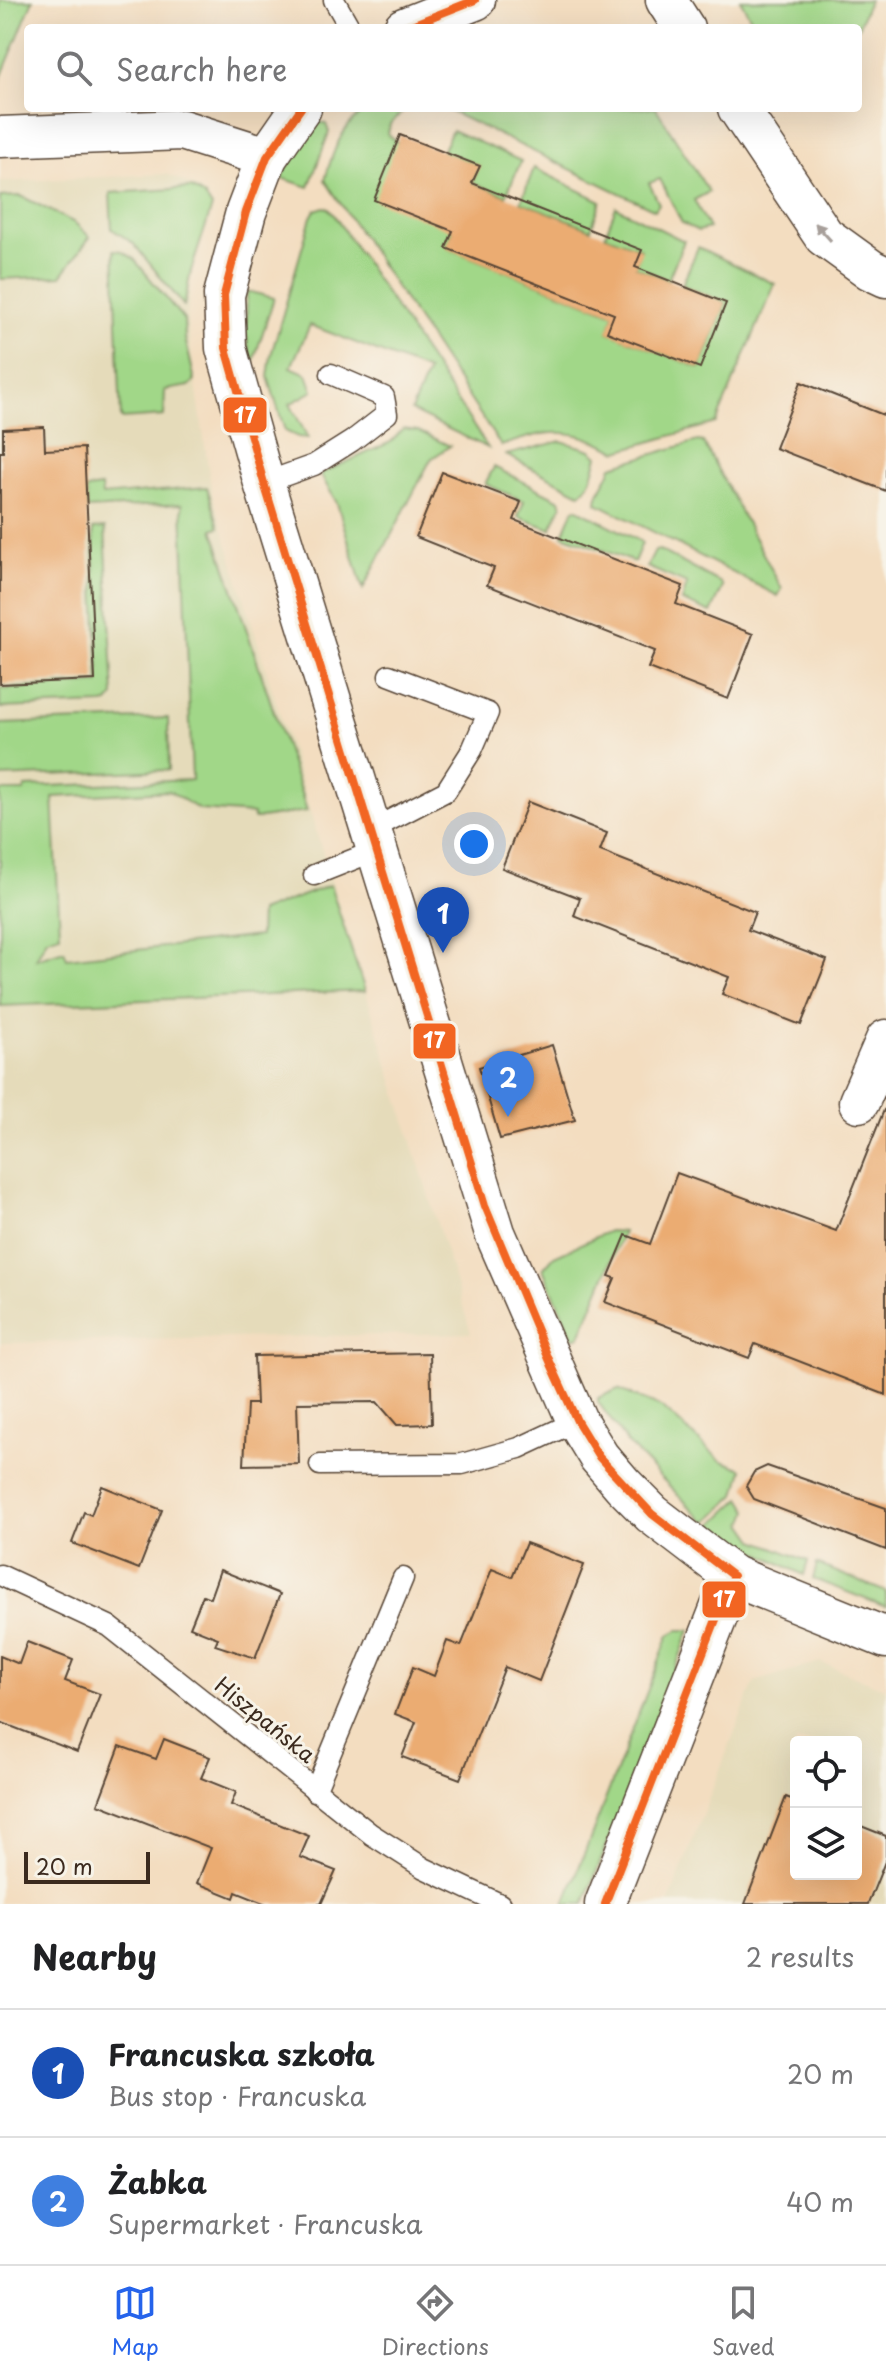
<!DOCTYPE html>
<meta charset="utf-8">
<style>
:root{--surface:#fff;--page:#f2f2f2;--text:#202124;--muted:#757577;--line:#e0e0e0;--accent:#2563eb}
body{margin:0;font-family:"Playpen Sans",sans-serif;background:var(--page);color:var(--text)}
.controls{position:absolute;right:24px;bottom:24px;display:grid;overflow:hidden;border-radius:8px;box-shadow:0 8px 32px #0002}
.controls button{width:72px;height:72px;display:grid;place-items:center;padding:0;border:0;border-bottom:2px solid var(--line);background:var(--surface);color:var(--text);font:40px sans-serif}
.scale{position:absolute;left:24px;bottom:20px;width:126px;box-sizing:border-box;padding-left:8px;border:4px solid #3b2a1e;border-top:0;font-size:22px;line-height:28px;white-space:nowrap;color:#3b2a1e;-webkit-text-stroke:6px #f7f3e8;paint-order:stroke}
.you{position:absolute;left:474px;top:844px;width:28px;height:28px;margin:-20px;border:6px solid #fff;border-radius:50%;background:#1a73e8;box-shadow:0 0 0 12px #1a73e833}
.badge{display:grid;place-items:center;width:52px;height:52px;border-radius:50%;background:var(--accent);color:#fff;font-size:26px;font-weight:700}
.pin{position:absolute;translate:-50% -66px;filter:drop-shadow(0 2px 4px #0008)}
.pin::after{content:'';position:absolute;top:42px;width:28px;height:24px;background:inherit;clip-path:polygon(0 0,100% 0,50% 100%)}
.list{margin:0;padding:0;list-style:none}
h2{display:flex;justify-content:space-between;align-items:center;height:104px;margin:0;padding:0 32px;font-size:34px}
h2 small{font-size:26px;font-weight:400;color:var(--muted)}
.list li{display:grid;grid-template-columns:52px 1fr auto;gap:24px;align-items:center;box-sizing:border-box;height:128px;padding:0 32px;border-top:2px solid var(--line)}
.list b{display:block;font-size:30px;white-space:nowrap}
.list p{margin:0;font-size:26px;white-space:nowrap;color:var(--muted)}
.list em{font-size:26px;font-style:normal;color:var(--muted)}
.icon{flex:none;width:44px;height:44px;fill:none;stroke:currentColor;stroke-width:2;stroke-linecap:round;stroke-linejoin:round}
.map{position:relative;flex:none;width:886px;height:1904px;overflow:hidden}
.search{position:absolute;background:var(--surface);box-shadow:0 8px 32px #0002;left:24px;right:24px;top:24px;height:88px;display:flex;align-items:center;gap:20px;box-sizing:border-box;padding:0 28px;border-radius:8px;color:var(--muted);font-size:30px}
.sheet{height:360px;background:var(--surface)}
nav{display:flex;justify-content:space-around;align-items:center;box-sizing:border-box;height:112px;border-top:2px solid var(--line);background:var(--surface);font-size:22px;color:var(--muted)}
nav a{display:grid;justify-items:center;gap:4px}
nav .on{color:var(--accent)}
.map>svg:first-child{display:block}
.built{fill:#e5dbba;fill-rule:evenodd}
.green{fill:#a1d788;stroke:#6e8053;stroke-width:2}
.building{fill:#ebac72}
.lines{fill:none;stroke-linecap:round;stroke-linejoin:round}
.service-casing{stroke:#574536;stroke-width:23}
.minor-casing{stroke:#574536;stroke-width:43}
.service{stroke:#fff;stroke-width:20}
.minor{stroke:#fff;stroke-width:40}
.bus-1-casing{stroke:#f7f3e8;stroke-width:14}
.bus-1{stroke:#f26522;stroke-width:8}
.oneway{fill:#a79f9a}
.labels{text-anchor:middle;stroke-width:6;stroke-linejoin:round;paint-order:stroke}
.street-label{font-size:22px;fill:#3b2a1e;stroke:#f7f3e8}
.line-badge{stroke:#f7f3e8;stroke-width:3}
.badge-label{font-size:22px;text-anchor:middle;font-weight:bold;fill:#fff}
</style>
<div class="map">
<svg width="886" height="1904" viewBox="0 0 886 1904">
<rect width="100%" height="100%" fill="#f7f3e8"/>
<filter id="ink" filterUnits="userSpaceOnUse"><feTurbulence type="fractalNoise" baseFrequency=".0125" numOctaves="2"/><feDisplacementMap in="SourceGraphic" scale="16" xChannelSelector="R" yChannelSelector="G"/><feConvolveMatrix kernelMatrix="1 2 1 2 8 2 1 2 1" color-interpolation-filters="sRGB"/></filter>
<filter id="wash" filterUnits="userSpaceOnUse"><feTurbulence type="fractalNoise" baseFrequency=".006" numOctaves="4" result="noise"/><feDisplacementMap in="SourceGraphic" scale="32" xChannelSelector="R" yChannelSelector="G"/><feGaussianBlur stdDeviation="1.8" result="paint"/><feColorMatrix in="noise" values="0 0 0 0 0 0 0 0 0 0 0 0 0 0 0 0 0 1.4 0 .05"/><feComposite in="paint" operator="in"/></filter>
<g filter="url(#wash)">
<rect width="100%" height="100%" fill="#f3ddc0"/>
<!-- built -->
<g class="built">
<path d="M167,174L200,190L207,197L211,214L191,271L187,322L212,494L471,1333L0,1343V182Z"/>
<path d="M820,1662L886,1689V1904H668L754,1682ZM796,1742H856V1874H796Z"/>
</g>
<!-- green -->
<g class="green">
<path d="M0,0H33L0,80Z"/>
<path d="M740,0H869L858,28H757Z"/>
<path d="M84,108H175V112L84,114Z"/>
<path d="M370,108H406L390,124L388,134L397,142L453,231L447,248L614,314L608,332L700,368L726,303L682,285L698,247L775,284L716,423L618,451C568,427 553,428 501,446L325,180C332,153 343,121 370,108Z"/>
<path d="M443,108H656L709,192L694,200L709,228L698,231L682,223L660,179L649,183L659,204L655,210Z"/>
<path d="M318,121L326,124L329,132L309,187L281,178L302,143Z"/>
<path d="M452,130L521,161L506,196L472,183L479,166L442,152Z"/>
<path d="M534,168L601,201L591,229L521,202Z"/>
<path d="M191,188L204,196L212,207L191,271L184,306L133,243L112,229L110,193Z"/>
<path d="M21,196L75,223L90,237L61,276L0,279V197Z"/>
<path d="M324,207L328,208L334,215L488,448L411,411L428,371L310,325L291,367L307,374L313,391L290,404L308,438L298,437L285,431L268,377L271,355L311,217L315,210Z"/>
<path d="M616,207L684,241L668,280L635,267L641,249L605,235Z"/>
<path d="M114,250L122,251L134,259L184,320L185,338L195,381L189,386L165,390L164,416L121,419Z"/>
<path d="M247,291L274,298L252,366L246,333Z"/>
<path d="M403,429L418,431L450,446L431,459L363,589L337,503L320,474L391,442Z"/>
<path d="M561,441L591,450L598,456C594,469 592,486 580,493L506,455Z"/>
<path d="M698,441L703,442L782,589L778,596L597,503C597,489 609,480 612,466Z"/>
<path d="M494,467L560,500L562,505L551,529L518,517L524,501L485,484Z"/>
<path d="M101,487L102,496L207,487L219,527L213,529L307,811L254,819L253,814L200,810L169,791L53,797L60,934L47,938L36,959L64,950L67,958L259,936L260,912L330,885L365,991L0,1006V791H24L26,787L192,780L182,504L87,509L86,489Z"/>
<path d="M576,508L640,541L642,543L634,562L563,535L573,511Z"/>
<path d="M105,528L114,696L108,703L103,704L0,708V689L99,683L93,529Z"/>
<path d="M659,550L721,583L723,587L711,613L682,601L687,584L647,567L655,551Z"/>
<path d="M168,718L169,770L0,777V724Z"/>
<path d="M609,1231L623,1232L580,1336L573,1338L543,1269L554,1256Z"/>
<path d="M618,1389L663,1408L720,1460L743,1469L736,1495L706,1523L629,1445L598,1402V1398Z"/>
<path d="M741,1498L749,1511L744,1524L755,1540L808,1561L804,1575L751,1549L712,1525Z"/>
<path d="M817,1564L886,1592V1607L813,1579Z"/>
<path d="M678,1630H690L584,1904H565L669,1635Z"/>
</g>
<g id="blocks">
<!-- building -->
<g class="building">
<path d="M400,135L480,166L472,183L642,250L635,267L726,303L700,368L607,332L614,314L446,248L453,231L374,200Z"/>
<path d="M801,382L886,416V491L775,448Z"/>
<path d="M44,427L45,450L84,448L95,680L0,684V452H3V429Z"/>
<path d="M442,472L521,502L514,520L683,586L676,604L753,634L728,699L648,668L655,651L487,585L494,568L416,537Z"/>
<path d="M528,802L607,833L600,851L755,912L748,930L827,960L801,1025L722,994L729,977L574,916L580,898L502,868Z"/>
<path d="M552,1045L575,1120L500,1139L479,1067Z"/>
<path d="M884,1110L886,1111V1395L755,1344L749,1358L605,1302L615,1278L609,1276L626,1235L650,1244L677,1173L836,1231Z"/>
<path d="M430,1353L432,1424L397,1425L377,1402L297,1403L299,1464L244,1465L247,1404H256L254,1356Z"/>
<path d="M767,1466L886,1508V1550L754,1499L746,1486L754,1472Z"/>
<path d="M102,1486L162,1510L139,1569L72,1543L84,1512L91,1515Z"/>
<path d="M526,1543L584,1565L539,1681L505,1667L460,1779L402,1757L416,1722L395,1714L413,1667L434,1676L447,1641L461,1646L492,1569L512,1577Z"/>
<path d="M220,1570L280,1594L255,1658L215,1645L218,1638L190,1627L203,1595L210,1598Z"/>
<path d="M27,1642L73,1660L65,1681L100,1694L77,1752L0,1722V1656L19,1664Z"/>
<path d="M164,1739L210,1757L201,1778L236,1792L231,1805L309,1836L300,1857L336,1871L321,1904H266L236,1892L234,1898L197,1883L211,1848L98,1804L120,1746L156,1759Z"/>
<path d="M786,1797L796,1801V1874H856V1824L886,1836V1859L868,1904H745Z"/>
</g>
</g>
</g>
<g filter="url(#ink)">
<use href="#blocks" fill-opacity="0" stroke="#574536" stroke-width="2"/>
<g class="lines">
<!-- service casing -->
<g class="service-casing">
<g id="service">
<path d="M334,0L350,28"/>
<path d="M264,483L314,465L352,441L387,414L384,397L331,374"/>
<path d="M371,830L446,791L472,750L488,713L389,675"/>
<path d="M314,875L377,850"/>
<path d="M320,1465L462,1464L519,1448L577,1421"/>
<path d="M0,1575L109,1626L371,1834L424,1868L500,1904"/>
<path d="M315,1791L403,1578"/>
</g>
</g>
<!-- minor casing -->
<g class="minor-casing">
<g id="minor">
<path d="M666,0L684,28"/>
<path d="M404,28L475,0"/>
<path d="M301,108L267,157L246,212L224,295L226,348L264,483L495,1233L577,1421L599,1457L623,1485L652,1514L733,1576L886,1638"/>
<path d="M738,108L824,236L871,270L886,277"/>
<path d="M0,137L182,130L267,157"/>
<path d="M859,1102L886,1040"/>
<path d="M605,1904L733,1576"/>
</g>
</g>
<!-- service -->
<use href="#service" class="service"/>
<!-- minor -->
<use href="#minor" class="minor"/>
<!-- bus-1 casing -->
<g class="bus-1-casing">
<g id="bus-1">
<path d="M404,28L475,0"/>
<path d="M301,108L267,157L246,212L224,295L226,348L264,483L485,1206L551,1364L577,1421L599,1457L652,1514L733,1576L605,1904"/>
</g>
</g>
<!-- bus-1 -->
<use href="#bus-1" class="bus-1"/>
</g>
<!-- one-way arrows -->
<defs><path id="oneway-solid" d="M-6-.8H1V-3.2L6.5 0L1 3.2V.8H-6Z" transform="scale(2)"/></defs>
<use class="oneway" href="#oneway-solid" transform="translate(823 232) rotate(-132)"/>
</g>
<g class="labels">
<!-- street labels -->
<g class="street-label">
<text transform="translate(265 1720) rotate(39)" y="8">Hiszpańska</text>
</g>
</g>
<g class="line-badge">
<rect x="222" y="396" width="46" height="38" rx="8" fill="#f26522"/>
<rect x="412" y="1022" width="45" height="38" rx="8" fill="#f26522"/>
<rect x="701" y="1580" width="46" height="39" rx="8" fill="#f26522"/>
</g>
<g class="badge-label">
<text x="245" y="423">17</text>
<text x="434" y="1048">17</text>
<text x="724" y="1607">17</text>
</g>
</svg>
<div class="controls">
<button><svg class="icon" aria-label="locate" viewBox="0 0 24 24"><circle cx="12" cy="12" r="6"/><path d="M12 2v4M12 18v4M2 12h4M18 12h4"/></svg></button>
<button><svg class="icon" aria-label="layers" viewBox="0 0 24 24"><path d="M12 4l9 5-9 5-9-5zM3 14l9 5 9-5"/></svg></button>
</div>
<div class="scale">20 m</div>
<div class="you"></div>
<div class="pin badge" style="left:443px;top:953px;background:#1a4fb4">1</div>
<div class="pin badge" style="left:508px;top:1117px;background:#3f7fe0">2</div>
<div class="search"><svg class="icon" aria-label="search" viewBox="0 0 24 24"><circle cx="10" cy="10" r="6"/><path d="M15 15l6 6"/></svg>Search here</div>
</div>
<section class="sheet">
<h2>Nearby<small>2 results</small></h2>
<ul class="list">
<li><span class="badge" style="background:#1a4fb4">1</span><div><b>Francuska szkoła</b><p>Bus stop · Francuska</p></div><em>20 m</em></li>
<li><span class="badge" style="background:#3f7fe0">2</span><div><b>Żabka</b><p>Supermarket · Francuska</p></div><em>40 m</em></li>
</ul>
</section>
<nav>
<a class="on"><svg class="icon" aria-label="map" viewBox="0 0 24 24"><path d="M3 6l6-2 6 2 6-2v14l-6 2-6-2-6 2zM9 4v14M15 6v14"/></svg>Map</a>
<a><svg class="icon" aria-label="directions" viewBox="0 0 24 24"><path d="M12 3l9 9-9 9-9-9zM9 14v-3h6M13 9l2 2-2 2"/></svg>Directions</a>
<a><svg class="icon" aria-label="saved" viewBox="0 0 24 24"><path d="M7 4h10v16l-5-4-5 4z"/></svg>Saved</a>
</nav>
